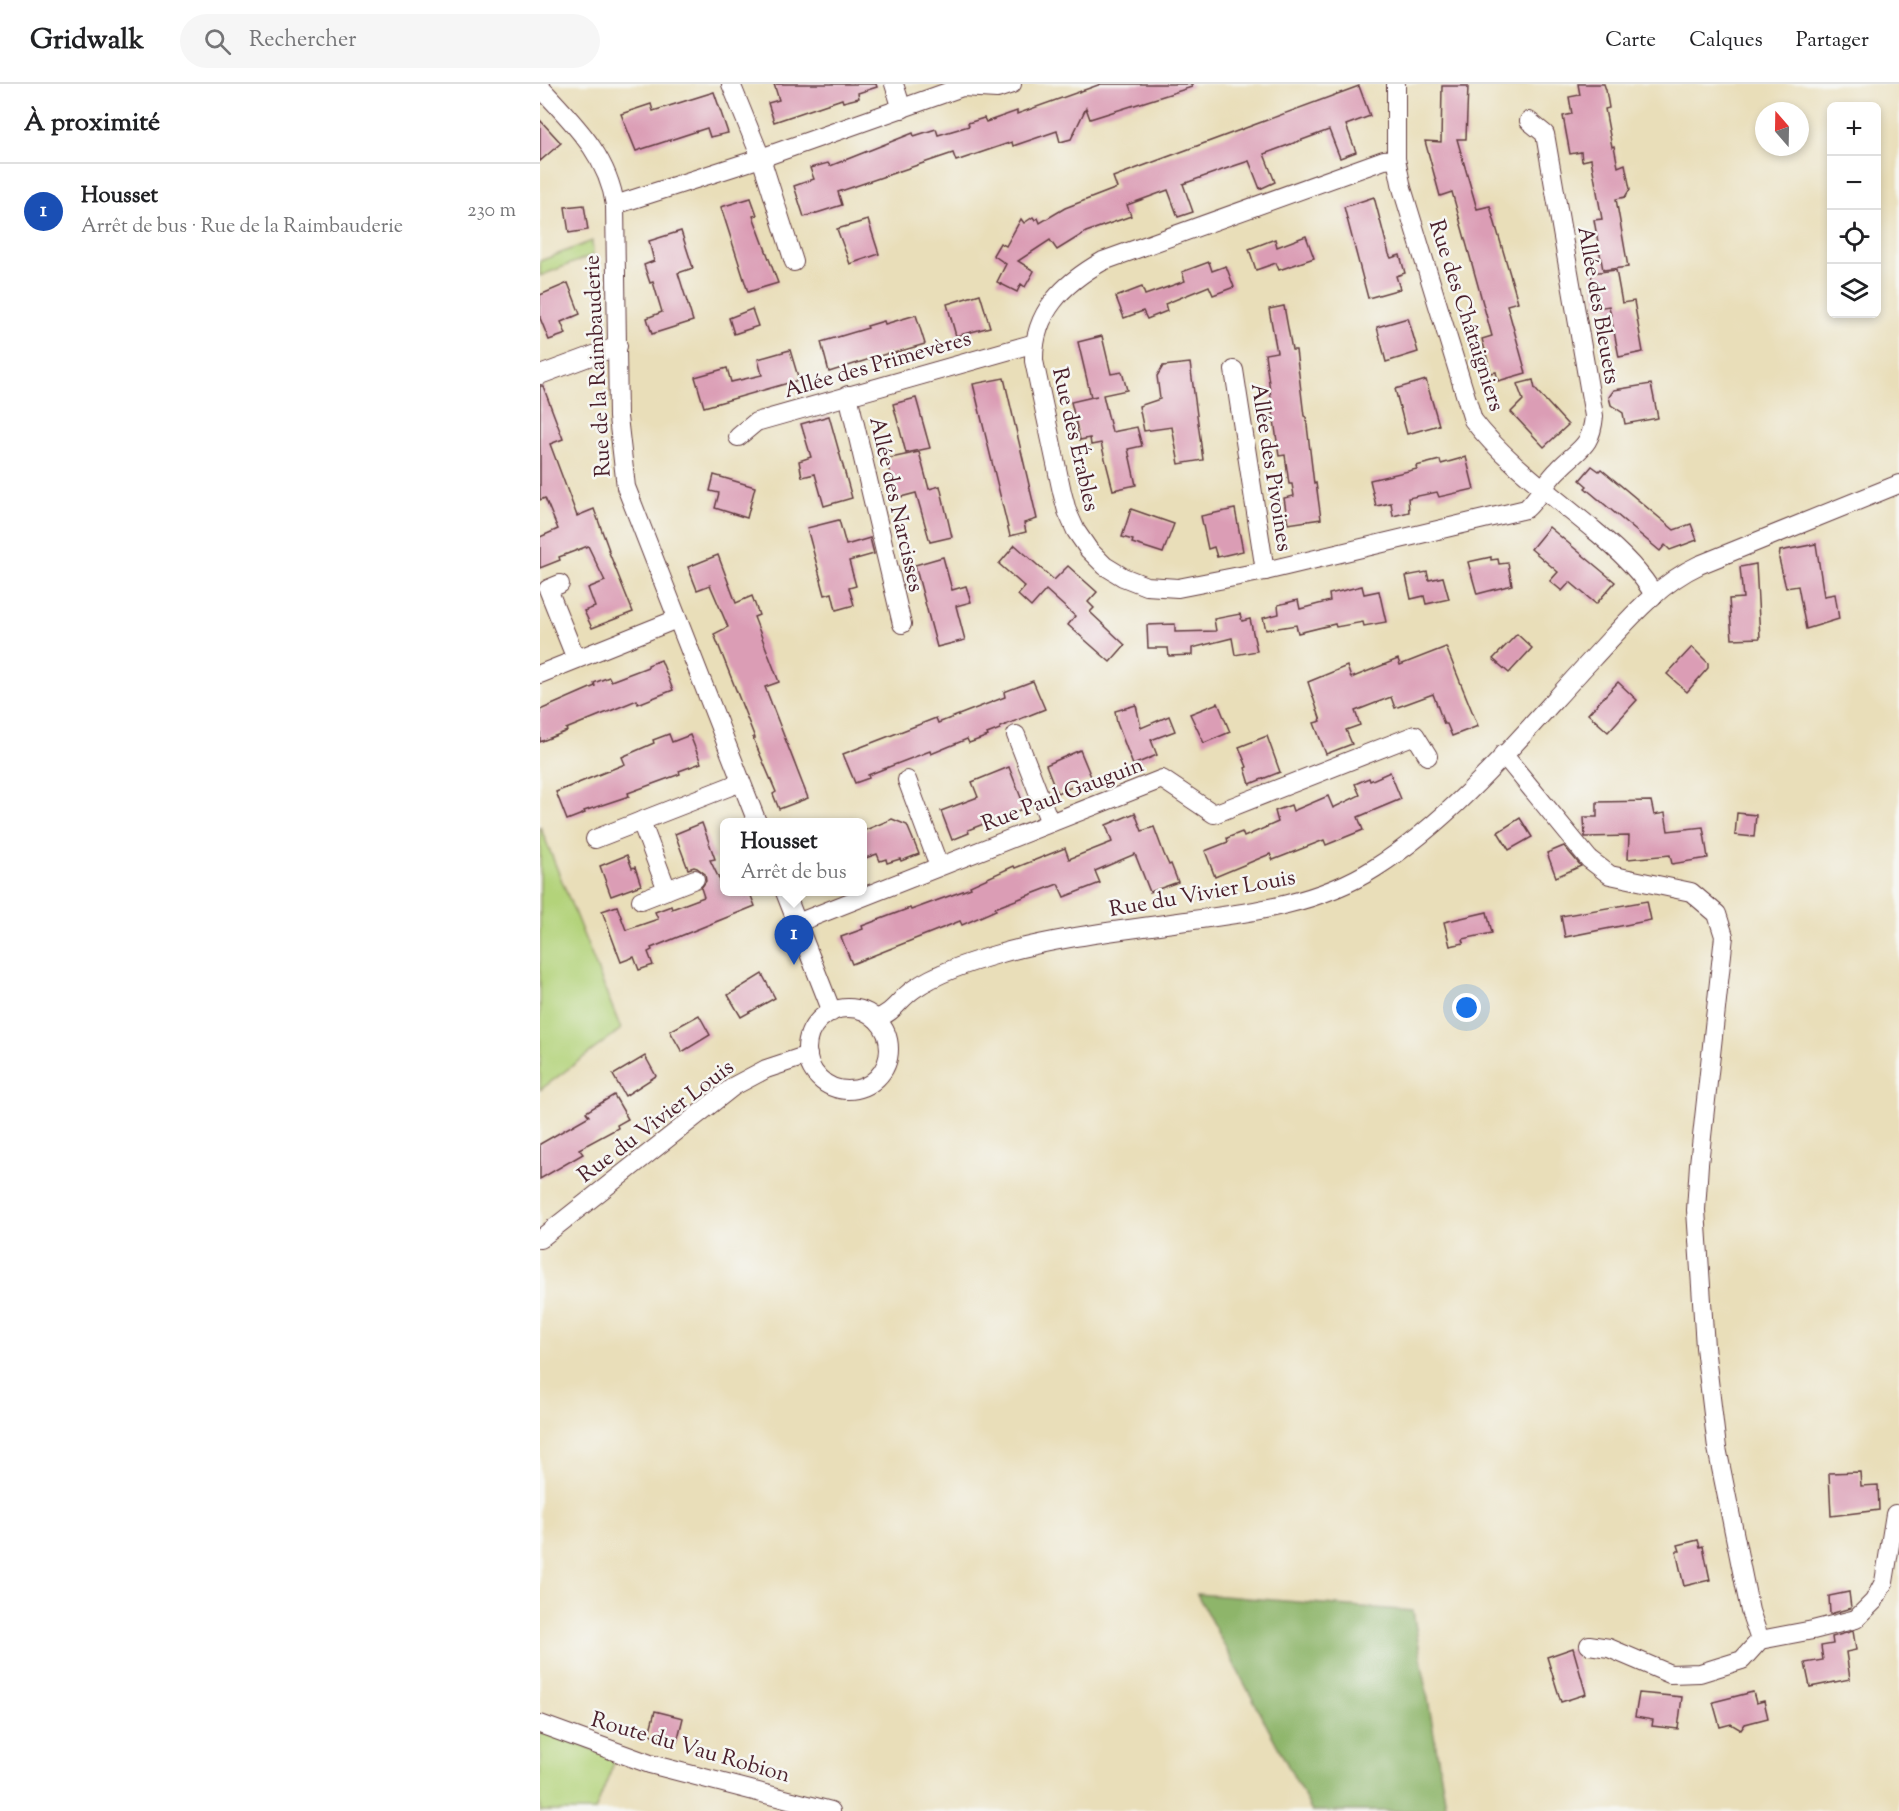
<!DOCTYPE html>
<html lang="fr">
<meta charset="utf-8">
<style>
:root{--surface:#fff;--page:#f6f6f6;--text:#202124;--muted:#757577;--line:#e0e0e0;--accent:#0b8043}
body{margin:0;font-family:"Sorts Mill Goudy",serif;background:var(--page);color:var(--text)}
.controls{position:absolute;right:18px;top:18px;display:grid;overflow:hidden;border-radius:9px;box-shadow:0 3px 9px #0003}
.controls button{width:54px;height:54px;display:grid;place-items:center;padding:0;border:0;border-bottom:2px solid var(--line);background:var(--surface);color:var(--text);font:30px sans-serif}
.compass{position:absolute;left:1215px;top:18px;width:54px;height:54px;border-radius:50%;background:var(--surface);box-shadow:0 3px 9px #0003;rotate:340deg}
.you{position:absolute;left:927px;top:924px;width:21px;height:21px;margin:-15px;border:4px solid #fff;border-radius:50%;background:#1a73e8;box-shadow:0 0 0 9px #1a73e833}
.badge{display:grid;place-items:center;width:39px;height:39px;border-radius:50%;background:var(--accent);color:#fff;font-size:20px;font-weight:700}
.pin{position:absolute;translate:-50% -50px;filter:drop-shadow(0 2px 3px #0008)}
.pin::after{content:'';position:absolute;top:32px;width:21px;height:18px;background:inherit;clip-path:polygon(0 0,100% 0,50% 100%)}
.popup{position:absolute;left:180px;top:734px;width:147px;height:78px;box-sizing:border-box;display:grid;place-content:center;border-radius:9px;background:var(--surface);filter:drop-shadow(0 2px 4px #0005);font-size:20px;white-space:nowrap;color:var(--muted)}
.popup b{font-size:22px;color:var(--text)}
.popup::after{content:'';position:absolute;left:50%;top:100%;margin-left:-12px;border:12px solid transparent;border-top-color:var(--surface)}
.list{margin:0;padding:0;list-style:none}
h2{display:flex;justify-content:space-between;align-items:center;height:78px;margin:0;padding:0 24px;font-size:26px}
h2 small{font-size:20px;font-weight:400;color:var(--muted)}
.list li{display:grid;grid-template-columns:39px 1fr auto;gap:18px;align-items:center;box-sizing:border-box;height:96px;padding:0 24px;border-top:2px solid var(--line)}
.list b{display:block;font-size:22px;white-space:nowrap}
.list p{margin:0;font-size:20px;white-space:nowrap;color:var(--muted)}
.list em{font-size:20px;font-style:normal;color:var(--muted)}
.icon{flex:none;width:33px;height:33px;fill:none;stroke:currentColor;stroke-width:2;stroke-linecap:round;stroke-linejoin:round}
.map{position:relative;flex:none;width:1359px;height:1727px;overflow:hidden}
header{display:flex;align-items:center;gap:36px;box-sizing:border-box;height:84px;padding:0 30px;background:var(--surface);border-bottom:2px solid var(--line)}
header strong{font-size:28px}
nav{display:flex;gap:33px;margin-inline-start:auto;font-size:21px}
.search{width:420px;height:54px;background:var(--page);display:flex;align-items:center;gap:15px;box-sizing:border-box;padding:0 21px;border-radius:33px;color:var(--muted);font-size:22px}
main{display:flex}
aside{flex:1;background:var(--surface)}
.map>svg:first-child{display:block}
.green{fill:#b3d37a;stroke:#7e7952;stroke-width:1.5}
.forest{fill:#8eb56a;stroke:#6c6a4a;stroke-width:1.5}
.building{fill:#db9db5}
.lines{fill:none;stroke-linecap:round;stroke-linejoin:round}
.street-casing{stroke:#623c40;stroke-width:20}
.street{stroke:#fff;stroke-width:18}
.labels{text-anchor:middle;stroke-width:5;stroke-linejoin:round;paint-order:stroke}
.street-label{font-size:22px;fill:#4a1f2b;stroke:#f6f6f2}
</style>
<header>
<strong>Gridwalk</strong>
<div class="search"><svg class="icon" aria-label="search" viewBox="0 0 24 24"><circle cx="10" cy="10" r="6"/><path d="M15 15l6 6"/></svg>Rechercher</div>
<nav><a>Carte</a><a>Calques</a><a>Partager</a></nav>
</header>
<main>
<aside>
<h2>À proximité<small></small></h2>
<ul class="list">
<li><span class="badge" style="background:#1a4fb4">1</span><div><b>Housset</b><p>Arrêt de bus · Rue de la Raimbauderie</p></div><em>230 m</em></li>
</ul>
</aside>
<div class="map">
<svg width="1359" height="1727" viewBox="0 0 1359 1727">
<rect width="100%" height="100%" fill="#f6f6f2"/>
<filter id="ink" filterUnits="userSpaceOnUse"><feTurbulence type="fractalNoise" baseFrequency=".0167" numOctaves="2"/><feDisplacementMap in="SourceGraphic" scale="12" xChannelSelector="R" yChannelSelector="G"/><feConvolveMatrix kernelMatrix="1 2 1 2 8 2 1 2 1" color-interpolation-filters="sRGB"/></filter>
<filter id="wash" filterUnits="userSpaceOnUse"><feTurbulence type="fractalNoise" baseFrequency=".008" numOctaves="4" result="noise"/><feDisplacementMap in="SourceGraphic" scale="24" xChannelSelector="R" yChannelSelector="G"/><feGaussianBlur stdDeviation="1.35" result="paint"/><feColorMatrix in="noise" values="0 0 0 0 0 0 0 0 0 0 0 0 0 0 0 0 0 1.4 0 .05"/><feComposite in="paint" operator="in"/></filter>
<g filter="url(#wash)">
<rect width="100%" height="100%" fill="#e9deb9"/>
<!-- green -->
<g class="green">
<path d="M52,157L53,171L0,192V177Z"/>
<path d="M0,742L81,945L0,1006Z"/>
<path d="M0,1646L76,1674L55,1727H0Z"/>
</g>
<!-- forest -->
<path class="forest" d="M657,1510L873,1527L907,1727H772Z"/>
<g id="blocks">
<!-- building -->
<g class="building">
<path d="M234,0H336L337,3L318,9L319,14L303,18L302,15L234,38L228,19L239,16Z"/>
<path d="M561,0H652V3L550,35L546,24L531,55L520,58L517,47L473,62L472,58L416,77L413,69L298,108L302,121L264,133L254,102L274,95L270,84L288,79L290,82L373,49L374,52L396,45L398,51L429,42L428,39L444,34L446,38L477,27V30Z"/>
<path d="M1038,0H1064L1066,6L1069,24L1065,25L1072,63L1074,62L1078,83L1085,80L1090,105L1085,113L1076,115L1088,183L1063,186L1054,136L1062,135L1051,75L1042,77L1041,68L1030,70L1023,32L1032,30L1029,13L1040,11Z"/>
<path d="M819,2L830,32L806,41L816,68L800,74L789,46L724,70L735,98L720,105L709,77L685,85L643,100L653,128L638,133L628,106L587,121L591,132L546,148L517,166L510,156L478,177L494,187L485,203L481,200L477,208L457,198L466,180L453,171L460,159L466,162L481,135L484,139L493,133L495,136L498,134L500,139L525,124L577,104L573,93Z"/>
<path d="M902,2H928L926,55H917L937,125L950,122L978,218L967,221L986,289L958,297L956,288L951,289L942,255L952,252L912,108L900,112L885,57L901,58Z"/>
<path d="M174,8L188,49L170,53L167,44L96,67L81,30L111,20L113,27Z"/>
<path d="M0,36L21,59L0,77Z"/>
<path d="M834,113L849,170L851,174L860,171L865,189L856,192L860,205L828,214L804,123Z"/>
<path d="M211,114L217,131L213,132L238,199L208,208L181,123Z"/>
<path d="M44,121L48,146L29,149L25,123Z"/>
<path d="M328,136L339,170L310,180L297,145Z"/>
<path d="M141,147L153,184L138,189L153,237L112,250L107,234L122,228L113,198L110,199L104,181L114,177L109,157Z"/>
<path d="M766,152L774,174L739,186L736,179L716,186L709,165L735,155L737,163Z"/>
<path d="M669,178L672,187L686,182L694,203L673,211L669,202L625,220L627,227L607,235L603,227L584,234L576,213L602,203L605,211L645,197L642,188Z"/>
<path d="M1076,186L1082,219L1094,217L1103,268L1079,273L1069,222L1057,224L1051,189Z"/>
<path d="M28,199L40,230L21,238L26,250L9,256L0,234V211Z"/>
<path d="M440,210L450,243L416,252L407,220Z"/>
<path d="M744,222L752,266H756L764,332L766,333L774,400L776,399L781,435L748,440L744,414L754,412L752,400H749L745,371L739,372L725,270L737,268L729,225Z"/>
<path d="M212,225L218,242L194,250L189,234Z"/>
<path d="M376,231L385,260L354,269L352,268L289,288L281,258L328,244L327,242L344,237L345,240Z"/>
<path d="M868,234L878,268L846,278L837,243Z"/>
<path d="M562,252L571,290L582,288L587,306L563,311L572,348L597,343L602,362L588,365L596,401L573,406L561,359L551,361L550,354L540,356L531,318L557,312L551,313L538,258Z"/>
<path d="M250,266L259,296L164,323L155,293L187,284L191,298L222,291L218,275Z"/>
<path d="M650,279L663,376L639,380L632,343L604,347L599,322L620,315L617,292L623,282Z"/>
<path d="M464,294L497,435L484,439L486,448L470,452L433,300Z"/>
<path d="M886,296L899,341L867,350L855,305Z"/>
<path d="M993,296L995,305L1028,341L1004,363L971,328L983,316L977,300Z"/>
<path d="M1111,300L1118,334L1085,340L1083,329L1071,321L1069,313L1074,306Z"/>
<path d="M0,302H3L23,355L10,360L37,432L54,425L69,466H68L93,528L52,544L44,527L55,523L48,504L65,497L48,462L19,473L20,476L0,484V453L18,445L5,414L0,416Z"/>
<path d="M376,314L390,364L366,369L353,320Z"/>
<path d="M289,332L312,414L284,422L275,390L262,393L259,377L271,373L261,340Z"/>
<path d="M379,368L389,405L400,402L412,453L390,458L376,409L357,414L346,375Z"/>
<path d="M926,373L934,405L899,413L897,408L868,414L869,428L853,432L851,419L836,422L830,396L877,385L876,382L900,376L901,380Z"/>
<path d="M1052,382L1059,387L1061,385L1134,446L1151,440L1157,456L1130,466L1125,461L1120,467L1045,404L1047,402L1040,396Z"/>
<path d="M174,391L215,403L207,434L175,424L179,409L170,407Z"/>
<path d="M591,425L634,440L623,469L592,459L593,456L582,453Z"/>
<path d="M695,425L703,467L677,473L674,463L668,465L661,432Z"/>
<path d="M299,436L306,461L330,454L334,470L309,477L316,502L309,504L314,521L296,526L292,509L285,511L267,444Z"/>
<path d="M1009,443L1075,498L1056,520L1030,498L1022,507L1010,497L1018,488L991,465Z"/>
<path d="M1276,460L1284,512L1295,510L1299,535L1266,545L1258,502L1246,504L1239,475L1240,467Z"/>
<path d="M475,461L514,496L528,482L557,508L548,518L554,524L550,528L585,561L570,578L528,541L535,532L506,506L491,523L478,511L485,503L459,480Z"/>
<path d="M178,471L196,519L212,512L219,531L214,533L239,598L225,603L268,714L239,725L233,710L236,708L213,654H215L174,550L188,543L170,501L157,506L148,483Z"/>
<path d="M403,473L412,506L426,502L431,518L416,522L425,556L397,563L375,481Z"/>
<path d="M951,473V476L958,475L959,480L968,479L972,501L937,510L928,478Z"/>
<path d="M1216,480L1220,554L1192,555L1189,515L1203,514L1200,483Z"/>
<path d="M887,488L889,496L903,493L909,515L886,520L884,512L871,515L866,492Z"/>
<path d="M822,502L824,510L839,507L846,538L824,542L823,538L796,543L795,540L758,549L756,541L726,546L723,534L739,530L738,521L758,516L760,525L790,517L789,510Z"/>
<path d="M700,530L702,537L710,535L717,567L695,571L692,554L652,564V571L629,572L628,564H608L607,541L635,540V548L676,547L674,535Z"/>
<path d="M977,550L992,564L969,589L953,575Z"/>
<path d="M906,563L938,642L912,652L907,640H904L893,610L855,624L851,613L815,627L820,641L806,646L812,660L786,670L774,639L781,637L768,598L807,582L811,594L858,575L860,581Z"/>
<path d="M1152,563L1168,579V584L1147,608L1127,590Z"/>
<path d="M121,576L133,606L98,620L97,616L26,645L27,647L0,658V626L55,602L54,599L69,593L71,597L108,583V581Z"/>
<path d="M493,597L505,625L460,643V645L447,650L448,652L429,659L427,655L391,670L390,667L328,691L329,694L315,699L303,670L396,634L398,639L465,613L464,608Z"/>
<path d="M1078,598L1097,616L1068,648L1048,630Z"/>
<path d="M678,619L690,648L664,659L650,630Z"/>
<path d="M596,621L601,644L629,632L635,647L611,656L617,671L593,681L577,639L575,627Z"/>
<path d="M129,650L132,658L150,651L161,679L139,687L140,690L88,709L89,712L44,727L45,729L27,736L16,708L85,680L82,673L114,659L113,656Z"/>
<path d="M727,652L740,688L710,700L705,684L707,683L699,663Z"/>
<path d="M540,666L552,695L517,709L506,681Z"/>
<path d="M469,683L485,724L428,746L429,749L412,756L401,727L438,713L432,698Z"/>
<path d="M850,688L861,715L818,733L823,746L786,761L784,756L733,776L730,770L675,793L665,767L688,758L687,754L702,748L704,753L738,738L735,727L751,721L753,727L788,712L793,724L820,711L815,700L829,694L830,697Z"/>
<path d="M1111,717L1114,731L1125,729L1128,747L1163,743L1168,774L1132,780L1130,771L1088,775L1089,752L1045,753L1044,733H1057V718Z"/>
<path d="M595,729L602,747L614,743L624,770L629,781L631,780L638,798L610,808L595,770L555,787L560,799L524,813L518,800L455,824L456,826L422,841L420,837L312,880L301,853L323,845L322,842L370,824L371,826L431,804L430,802L474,782L475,784L525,764L529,775L572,758L566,741Z"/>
<path d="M1197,729L1216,731L1214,753L1195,751Z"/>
<path d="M980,734L992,753L969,766L958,748Z"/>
<path d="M352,735L367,741L379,770L361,777L360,775L347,779L346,775L340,777L337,770L323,775V747Z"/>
<path d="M162,739L175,775L170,776L185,807H209L215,822L111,864L112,866L108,868L113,881L99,886L94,873L81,878L62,827L77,822L86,846L118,835L115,828L131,822L132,825L164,813L161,804L166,797L165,790L157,784L154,783L148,785L135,750Z"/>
<path d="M1024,762L1041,782L1016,793L1007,769Z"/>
<path d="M87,771L92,784L95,783L101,801L71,812L60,782Z"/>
<path d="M1107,817L1111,836L1025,853L1021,832Z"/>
<path d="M947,828L952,849L923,855L924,859L910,862L904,838Z"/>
<path d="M222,890L235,914L201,933L188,911Z"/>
<path d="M159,931L170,951L142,968L130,947Z"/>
<path d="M105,972L116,992L85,1012L73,991Z"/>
<path d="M74,1011L88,1035L77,1041L78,1044L39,1065L43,1070L0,1095V1060L49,1032L46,1028Z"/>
<path d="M1320,1388L1321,1402L1338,1401L1339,1426L1291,1432L1289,1389Z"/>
<path d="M1158,1456L1160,1463L1163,1462L1170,1496L1144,1502L1136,1467H1140L1138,1461Z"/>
<path d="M1309,1508L1311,1524L1290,1530L1289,1512Z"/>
<path d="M1313,1547L1316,1566L1306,1568L1310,1595L1270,1603L1265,1579L1283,1576L1281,1562L1293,1560L1292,1553Z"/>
<path d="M1033,1564L1046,1610L1021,1618L1007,1573Z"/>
<path d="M1213,1608L1216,1619L1224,1617L1228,1634L1205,1640L1201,1646L1191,1640L1180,1643L1173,1618Z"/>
<path d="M1099,1609L1142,1613L1138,1645L1112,1642L1113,1636L1095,1633Z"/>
<path d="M115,1627L143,1634L137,1658L109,1650Z"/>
</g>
</g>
</g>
<g filter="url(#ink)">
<use href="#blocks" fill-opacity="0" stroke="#623c40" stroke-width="1.5"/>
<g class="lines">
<!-- street casing -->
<g class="street-casing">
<g id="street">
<path d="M191,0L221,74L254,178"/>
<path d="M354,0L362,25"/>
<path d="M856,0V75L862,104L933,336C963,376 1016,414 1055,447C1077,465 1100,486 1114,511"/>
<path d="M0,3C32,38 68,71 75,121L78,333L86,403L217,738"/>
<path d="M856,75L844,76L563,177C524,199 493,228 494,277L522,408L527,427L536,447L549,466L565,482L583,493L606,502L638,504L725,487L986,425C999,413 1006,397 1019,385C1039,364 1051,364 1054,332L1005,50L989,37"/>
<path d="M75,121L221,74L422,3L457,5L472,0"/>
<path d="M694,286L725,487"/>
<path d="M0,291L78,262"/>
<path d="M308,311L362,540"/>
<path d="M198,353L216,338L495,259"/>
<path d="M20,500L8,505L36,575"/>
<path d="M0,590L137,535"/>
<path d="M476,651L510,739"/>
<path d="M963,670L1049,775L1070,791L1151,808L1177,830L1184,852L1159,1080L1156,1126L1165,1263L1177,1364L1210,1527L1220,1556"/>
<path d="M367,696L399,782"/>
<path d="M101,737L127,806L101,816"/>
<path d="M55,755L201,698"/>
<path d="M127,806L155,795"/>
<path d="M245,808L292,928"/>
<path d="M257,839L622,695L674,730L875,651L888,672"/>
<circle cx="308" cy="965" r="41"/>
<path d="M336,935C355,928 358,916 374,905C397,889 428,879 455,871C519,852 587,846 653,836C715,828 780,819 835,784C917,732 987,645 1053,574C1085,540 1116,501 1159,481L1359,400"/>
<path d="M0,1155L194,1002L226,985L268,971"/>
<path d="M1049,1561L1069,1564L1130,1590L1160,1589L1202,1576L1220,1556L1273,1546L1316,1535L1334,1517L1344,1498L1355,1430"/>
<path d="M0,1640L110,1680L291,1727"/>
</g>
</g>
<!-- street -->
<use href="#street" class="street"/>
</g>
</g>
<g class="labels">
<!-- street labels -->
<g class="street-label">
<text transform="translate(1060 221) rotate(80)" y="8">Allée des Bleuets</text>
<text transform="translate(928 231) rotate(72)" y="8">Rue des Châtaigniers</text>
<text transform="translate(337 279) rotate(-16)" y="8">Allée des Primevères</text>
<text transform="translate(56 282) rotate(-93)" y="8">Rue de la Raimbauderie</text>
<text transform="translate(537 355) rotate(77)" y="8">Rue des Érables</text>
<text transform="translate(733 383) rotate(81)" y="8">Allée des Pivoines</text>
<text transform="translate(358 420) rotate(77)" y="8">Allée des Narcisses</text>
<text transform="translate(522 709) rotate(-21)" y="8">Rue Paul Gauguin</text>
<text transform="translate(662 808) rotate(-10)" y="8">Rue du Vivier Louis</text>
<text transform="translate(115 1036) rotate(-37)" y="8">Rue du Vivier Louis</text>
<text transform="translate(151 1662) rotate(16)" y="8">Route du Vau Robion</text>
</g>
</g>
</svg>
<div class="controls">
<button>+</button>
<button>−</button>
<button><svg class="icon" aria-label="locate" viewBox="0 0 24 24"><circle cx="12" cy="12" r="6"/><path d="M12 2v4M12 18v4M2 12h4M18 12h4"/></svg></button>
<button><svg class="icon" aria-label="layers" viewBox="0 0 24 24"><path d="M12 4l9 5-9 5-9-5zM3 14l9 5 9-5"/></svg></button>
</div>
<svg class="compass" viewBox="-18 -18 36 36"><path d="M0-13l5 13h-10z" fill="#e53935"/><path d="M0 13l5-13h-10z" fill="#757577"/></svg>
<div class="you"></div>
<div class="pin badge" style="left:254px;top:881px;background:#1a4fb4">1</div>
<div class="popup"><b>Housset</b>Arrêt de bus</div>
</div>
</main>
